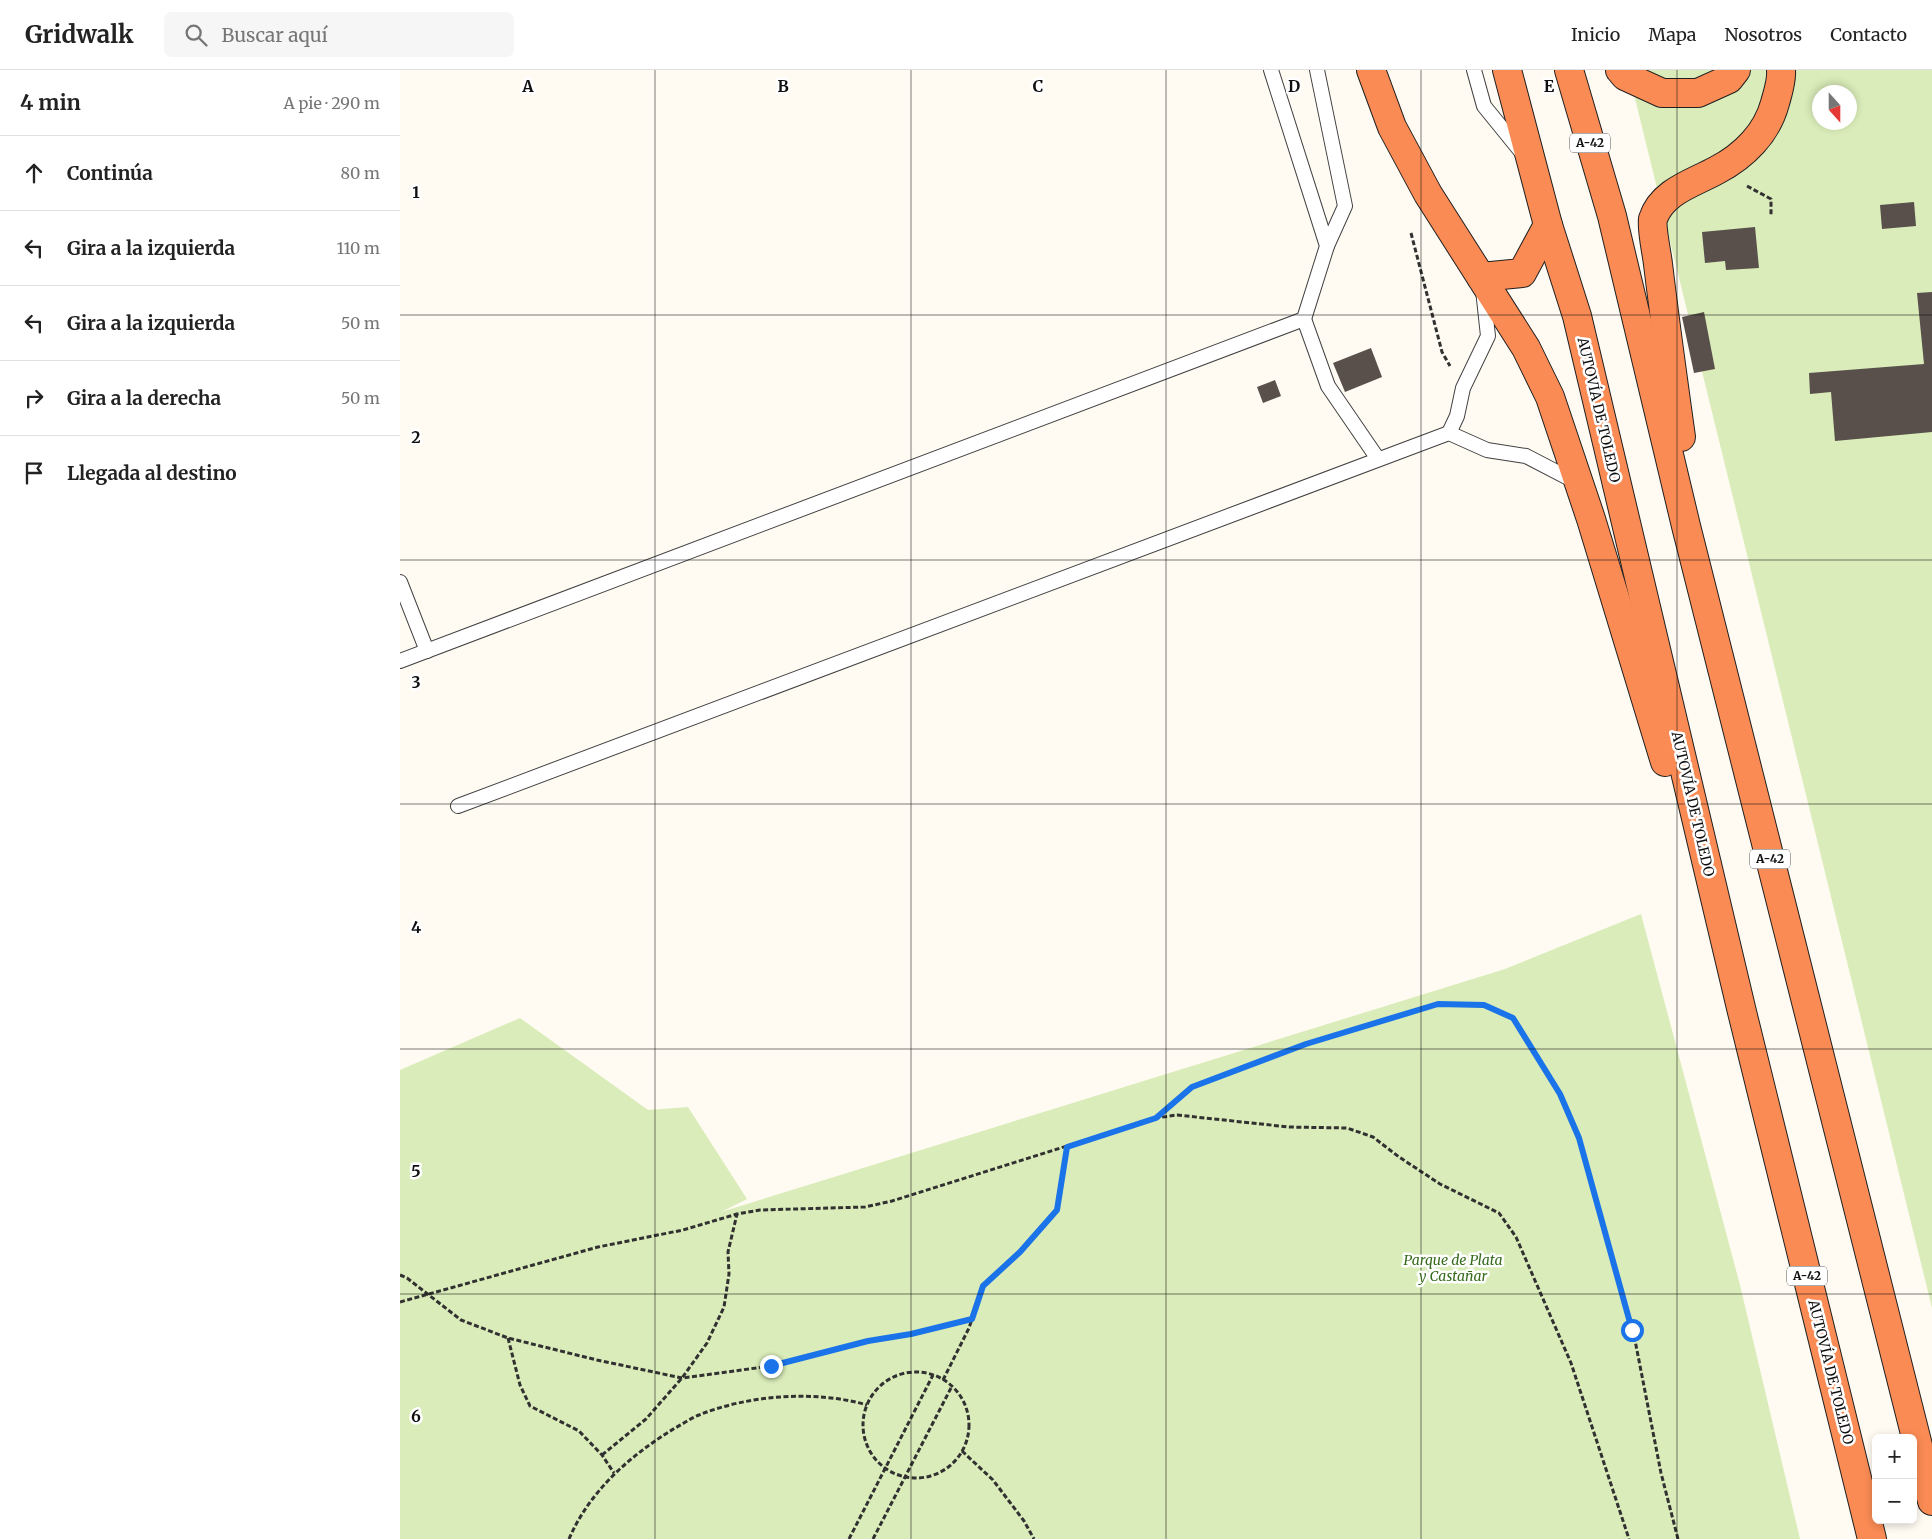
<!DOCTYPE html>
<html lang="es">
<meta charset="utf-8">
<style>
:root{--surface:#fff;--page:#f6f6f6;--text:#222;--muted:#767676;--line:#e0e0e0}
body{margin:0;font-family:Merriweather,serif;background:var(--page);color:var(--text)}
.controls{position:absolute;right:15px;bottom:15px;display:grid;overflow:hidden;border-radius:8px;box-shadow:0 2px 8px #0003}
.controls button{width:45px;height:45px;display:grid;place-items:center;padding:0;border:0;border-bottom:1px solid var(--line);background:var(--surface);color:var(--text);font:25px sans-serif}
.compass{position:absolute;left:1412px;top:15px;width:45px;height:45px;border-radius:50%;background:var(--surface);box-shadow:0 2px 8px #0003;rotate:159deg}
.stop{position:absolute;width:15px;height:15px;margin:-11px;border:4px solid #1a73e8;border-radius:50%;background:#fff}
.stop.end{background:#1a73e8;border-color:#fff;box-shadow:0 1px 5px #0008}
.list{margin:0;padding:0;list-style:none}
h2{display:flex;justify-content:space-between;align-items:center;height:65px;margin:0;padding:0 20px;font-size:21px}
h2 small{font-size:16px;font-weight:400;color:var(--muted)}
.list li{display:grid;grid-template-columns:32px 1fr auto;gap:15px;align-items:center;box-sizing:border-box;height:75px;padding:0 20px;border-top:1px solid var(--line)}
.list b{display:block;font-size:19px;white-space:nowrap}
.list em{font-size:16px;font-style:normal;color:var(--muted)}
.icon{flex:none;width:28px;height:28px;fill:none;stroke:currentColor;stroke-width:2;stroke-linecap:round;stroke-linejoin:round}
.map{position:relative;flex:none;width:1532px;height:1469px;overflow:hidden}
header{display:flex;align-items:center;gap:30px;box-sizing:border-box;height:70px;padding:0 25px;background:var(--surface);border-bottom:1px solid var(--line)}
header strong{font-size:24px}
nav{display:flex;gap:28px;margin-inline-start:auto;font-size:18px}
.search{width:350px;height:45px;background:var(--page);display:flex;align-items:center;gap:12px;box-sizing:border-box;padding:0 18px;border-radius:8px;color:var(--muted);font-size:19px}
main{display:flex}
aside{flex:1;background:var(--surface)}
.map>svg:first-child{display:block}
.green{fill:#daecb9;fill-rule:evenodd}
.building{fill:#594f4b}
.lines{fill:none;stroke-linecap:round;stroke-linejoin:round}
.service-casing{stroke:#424242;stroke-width:16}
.motorway-casing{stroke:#202020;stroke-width:30}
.path{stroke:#313131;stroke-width:3;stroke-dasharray:5 2.5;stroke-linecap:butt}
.service{stroke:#fff;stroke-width:14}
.motorway{stroke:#fa8b54;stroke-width:28}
.route{stroke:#1a73e8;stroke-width:6}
.grid{fill:none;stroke:#0f0f0f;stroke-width:1;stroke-opacity:0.55}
.labels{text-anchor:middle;stroke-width:5;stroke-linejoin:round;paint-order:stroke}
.shield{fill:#fff;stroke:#575757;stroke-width:1}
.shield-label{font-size:12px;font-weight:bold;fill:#0f0f0f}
.street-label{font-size:14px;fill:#0f0f0f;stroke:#fff}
.park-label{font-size:14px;font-style:italic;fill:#366b1c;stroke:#fff}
.grid-label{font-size:16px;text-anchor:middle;font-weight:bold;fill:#0f0f0f;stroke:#fff;stroke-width:5;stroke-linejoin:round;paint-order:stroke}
</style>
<header>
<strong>Gridwalk</strong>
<div class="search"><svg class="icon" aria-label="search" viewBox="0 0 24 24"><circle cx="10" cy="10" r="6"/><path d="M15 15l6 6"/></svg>Buscar aquí</div>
<nav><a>Inicio</a><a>Mapa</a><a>Nosotros</a><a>Contacto</a></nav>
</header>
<main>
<aside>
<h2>4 min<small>A pie · 290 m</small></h2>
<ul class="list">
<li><svg class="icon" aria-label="ahead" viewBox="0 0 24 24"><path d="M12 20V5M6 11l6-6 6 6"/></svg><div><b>Continúa</b></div><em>80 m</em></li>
<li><svg class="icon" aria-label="left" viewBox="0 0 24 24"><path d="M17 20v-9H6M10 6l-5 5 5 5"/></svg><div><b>Gira a la izquierda</b></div><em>110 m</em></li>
<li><svg class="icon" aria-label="left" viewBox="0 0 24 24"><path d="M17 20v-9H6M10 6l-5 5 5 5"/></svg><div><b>Gira a la izquierda</b></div><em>50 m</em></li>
<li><svg class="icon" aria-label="right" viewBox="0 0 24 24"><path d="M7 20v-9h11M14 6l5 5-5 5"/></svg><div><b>Gira a la derecha</b></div><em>50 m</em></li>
<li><svg class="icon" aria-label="arrive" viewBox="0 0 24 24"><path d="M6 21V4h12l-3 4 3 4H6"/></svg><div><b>Llegada al destino</b></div></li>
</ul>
</aside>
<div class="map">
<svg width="1532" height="1469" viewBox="0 0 1532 1469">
<rect width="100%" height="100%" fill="#fffbf2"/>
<!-- green -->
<g class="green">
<path d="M1228,0H1532V1238ZM1420,22H1450V52H1420Z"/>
<path d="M1241,844L1340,1215L1400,1469H0V1000L120,948L248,1040L288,1037L347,1129L321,1142L1105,899Z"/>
</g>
<!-- building -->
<g class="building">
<path d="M1514,132L1516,156L1482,159L1480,135Z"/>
<path d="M1355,157L1359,198L1326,200L1325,191L1305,193L1302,162Z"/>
<path d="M1532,222V362L1435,371L1431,322L1410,324L1409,303L1524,294L1517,223Z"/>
<path d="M1304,242L1315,299L1294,303L1282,247Z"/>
<path d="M971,278L982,307L945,322L933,293Z"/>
<path d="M875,310L881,326L863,333L857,317Z"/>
</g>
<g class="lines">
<!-- service casing -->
<g class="service-casing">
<g id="service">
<path d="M917,0L945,136L927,176"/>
<path d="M1074,0L1084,36L1123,84"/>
<path d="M904,249L928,316L978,389"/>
<path d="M1049,363L1057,346L1063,318L1088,266L1083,220"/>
<path d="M0,512L27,581"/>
<path d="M0,591L904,249L927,176L871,0"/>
<path d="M58,736L1049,363L1087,380L1126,386L1178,413"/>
</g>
</g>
<!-- motorway casing -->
<g class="motorway-casing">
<g id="motorway">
<path d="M971,0L992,57L1028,124L1126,278L1150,327L1191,449L1265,692"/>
<path d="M1107,0L1148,155L1177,246L1342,942L1472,1469"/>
<path d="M1169,0L1212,146L1286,456L1532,1431"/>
<path d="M1220,0L1225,6L1262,23H1298L1329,9L1336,0"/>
<path d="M1081,207L1122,203L1148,155"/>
<path d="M1281,367C1273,310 1265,252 1258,194C1257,184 1251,158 1253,149C1262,121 1294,113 1317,100C1344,86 1367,63 1375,33C1378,22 1382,11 1381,0"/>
</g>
</g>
<!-- path -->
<g class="path">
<path d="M1347,116L1371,129V146"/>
<path d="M1011,163L1042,282L1050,296"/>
<path d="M757,1048L792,1017L906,974L1038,934L1084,935L1113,948L1160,1024L1179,1068L1233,1260L1261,1403L1278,1469"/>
<path d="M0,1205L7,1208L61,1250L108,1268L197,1290L282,1308L371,1296L468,1271L511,1264L572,1249"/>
<path d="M0,1232L198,1177L283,1160L337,1144L360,1140L465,1137L492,1131L756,1048L777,1045L889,1057L947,1058L973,1067L999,1087L1040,1114L1099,1143L1116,1167L1171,1293L1229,1469"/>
<path d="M108,1268L120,1315L130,1336L179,1361L202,1385L214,1403"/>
<circle cx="516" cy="1355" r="53"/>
<path d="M543,1310L569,1258L583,1216L620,1182L657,1140L667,1077"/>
<path d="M562,1381L593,1410L624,1451L634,1469"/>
<path d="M202,1385L246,1349L282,1308L307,1273L324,1237L329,1204L328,1182L337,1144"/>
<path d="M169,1469C190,1420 231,1385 275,1358C283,1354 291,1348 299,1345C348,1325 416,1320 467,1335"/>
<path d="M449,1469L533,1305"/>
<path d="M473,1469L552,1316"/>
</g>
<!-- service -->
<use href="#service" class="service"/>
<!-- motorway -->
<use href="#motorway" class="motorway"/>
</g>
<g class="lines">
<!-- route -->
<path class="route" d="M371,1296L468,1271L511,1264L572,1249L583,1216L620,1182L657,1140L667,1077L756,1048L792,1017L906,974L1038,934L1084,935L1113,948L1160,1024L1179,1068L1232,1260"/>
</g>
<!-- grid -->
<path class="grid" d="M255,0V1469M511,0V1469M766,0V1469M1021,0V1469M1277,0V1469M0,245H1532M0,490H1532M0,734H1532M0,979H1532M0,1224H1532"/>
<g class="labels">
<!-- shield labels -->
<g class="shield">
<rect x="1170" y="63.5" width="40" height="19" rx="4"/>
<rect x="1350" y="779.5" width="40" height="19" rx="4"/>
<rect x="1387" y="1196.5" width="40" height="19" rx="4"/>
</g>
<g class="shield-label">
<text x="1190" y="77">A-42</text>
<text x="1370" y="793">A-42</text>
<text x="1407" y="1210">A-42</text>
</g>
<!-- street labels -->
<g class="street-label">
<text transform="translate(1199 340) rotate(77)" y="5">AUTOVÍA DE TOLEDO</text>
<text transform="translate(1293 734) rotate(77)" y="5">AUTOVÍA DE TOLEDO</text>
<text transform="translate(1431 1302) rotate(76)" y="5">AUTOVÍA DE TOLEDO</text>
</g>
<!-- park labels -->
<g class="park-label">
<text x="1053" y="1195">Parque de Plata<tspan x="1053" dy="16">y Castañar</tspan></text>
</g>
</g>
<g class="grid-label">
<text x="128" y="22">A</text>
<text x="383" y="22">B</text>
<text x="638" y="22">C</text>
<text x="894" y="22">D</text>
<text x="1149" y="22">E</text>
<text x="16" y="128">1</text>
<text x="16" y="373">2</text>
<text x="16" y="618">3</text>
<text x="16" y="863">4</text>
<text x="16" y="1107">5</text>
<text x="16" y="1352">6</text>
</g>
</svg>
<div class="controls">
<button>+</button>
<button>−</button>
</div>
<svg class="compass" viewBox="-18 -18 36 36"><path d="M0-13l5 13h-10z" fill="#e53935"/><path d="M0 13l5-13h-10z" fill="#767676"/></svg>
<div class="stop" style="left:1232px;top:1260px"></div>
<div class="stop end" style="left:371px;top:1296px"></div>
</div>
</main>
